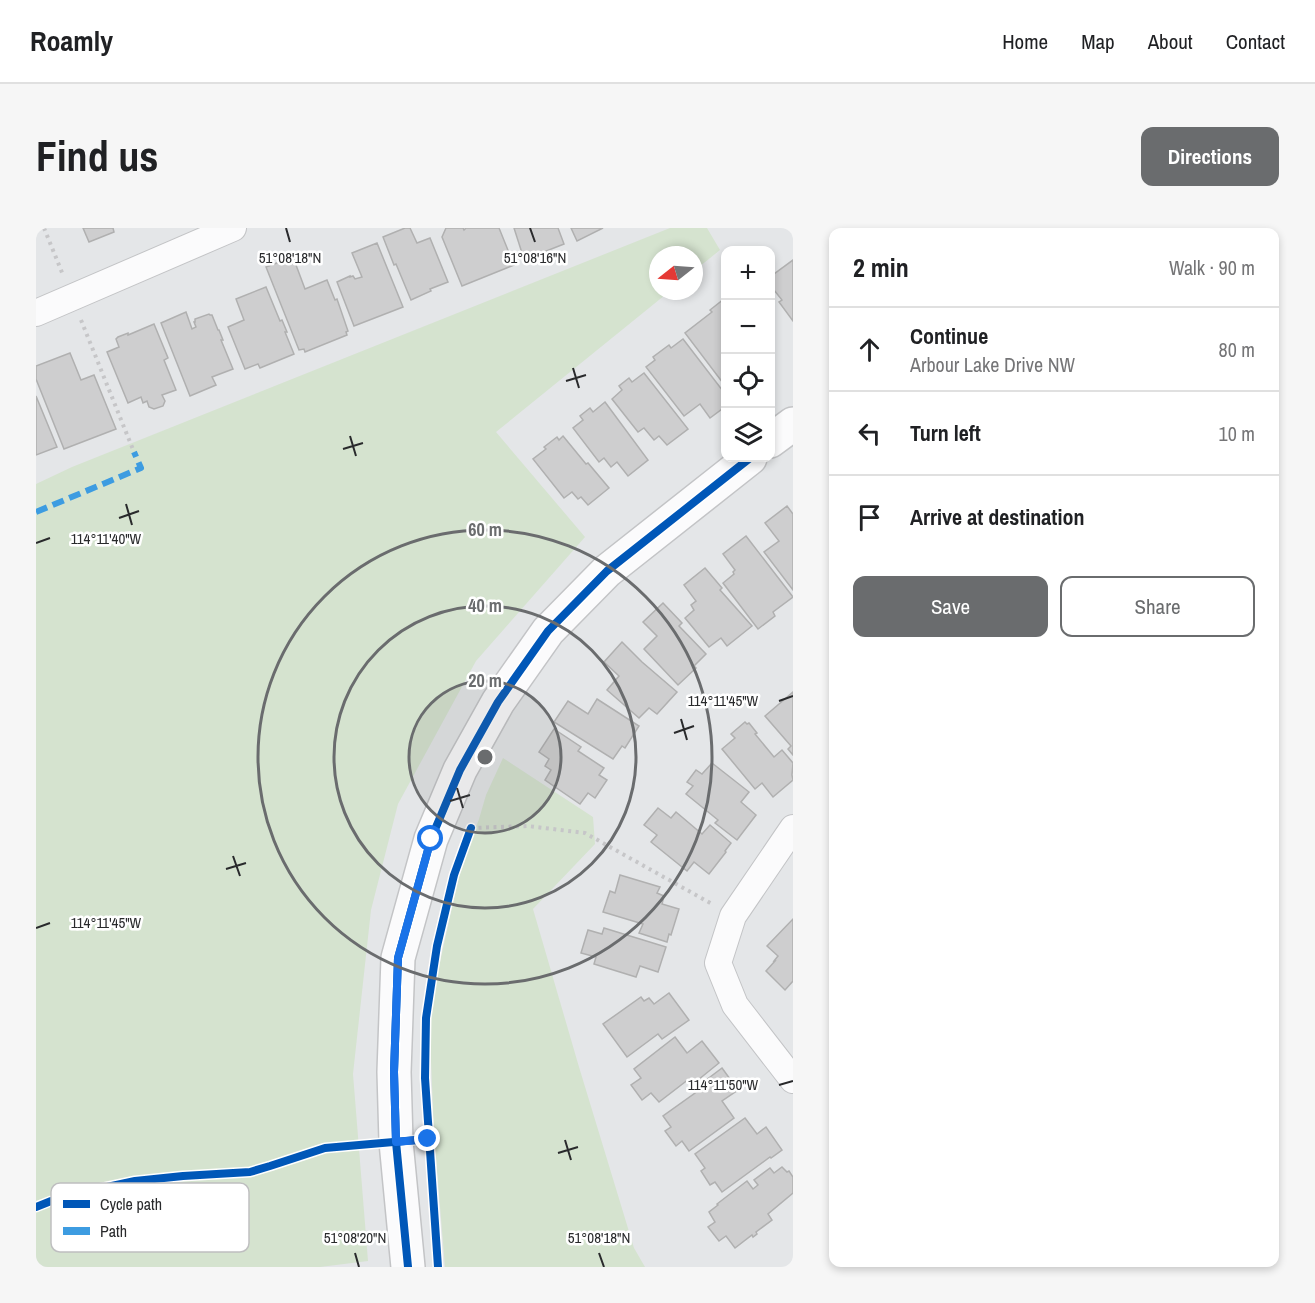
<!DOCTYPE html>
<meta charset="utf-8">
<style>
:root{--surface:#fff;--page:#f6f6f6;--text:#202124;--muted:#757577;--line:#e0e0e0;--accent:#6a6c6e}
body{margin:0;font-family:"Archivo Narrow",sans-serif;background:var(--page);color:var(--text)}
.controls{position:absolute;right:18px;top:18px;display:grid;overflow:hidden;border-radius:12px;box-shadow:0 3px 9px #0003}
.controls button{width:54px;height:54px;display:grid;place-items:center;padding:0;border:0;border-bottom:2px solid var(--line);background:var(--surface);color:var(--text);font:30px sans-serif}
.compass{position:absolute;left:613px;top:18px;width:54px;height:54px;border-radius:50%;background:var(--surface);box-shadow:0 3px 9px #0003;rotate:253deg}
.stop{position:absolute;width:18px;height:18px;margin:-14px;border:4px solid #1a73e8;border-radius:50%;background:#fff}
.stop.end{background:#1a73e8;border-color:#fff;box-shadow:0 2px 6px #0008}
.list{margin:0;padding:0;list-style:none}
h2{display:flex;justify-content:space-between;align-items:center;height:78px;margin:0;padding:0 24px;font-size:26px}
h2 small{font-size:20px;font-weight:400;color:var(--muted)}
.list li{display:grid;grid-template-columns:39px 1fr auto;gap:18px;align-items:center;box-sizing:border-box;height:84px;padding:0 24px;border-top:2px solid var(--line)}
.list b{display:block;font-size:22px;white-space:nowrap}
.list p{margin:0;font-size:20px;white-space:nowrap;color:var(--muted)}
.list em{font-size:20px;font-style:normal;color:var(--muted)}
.actions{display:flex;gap:12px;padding:18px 24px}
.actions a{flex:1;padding:14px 0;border:2px solid var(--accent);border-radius:12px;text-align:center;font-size:21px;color:var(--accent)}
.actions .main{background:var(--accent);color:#fff}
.icon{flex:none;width:33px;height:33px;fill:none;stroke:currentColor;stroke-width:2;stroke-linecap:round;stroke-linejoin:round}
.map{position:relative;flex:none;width:757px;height:1039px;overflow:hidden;border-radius:12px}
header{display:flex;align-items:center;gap:36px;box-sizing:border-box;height:84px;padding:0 30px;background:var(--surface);border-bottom:2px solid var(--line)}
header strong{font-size:28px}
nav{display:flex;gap:33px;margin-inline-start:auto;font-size:21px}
.intro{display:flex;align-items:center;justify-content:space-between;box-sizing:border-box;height:144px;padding:0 36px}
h1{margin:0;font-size:42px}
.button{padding:15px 27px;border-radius:12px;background:var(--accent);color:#fff;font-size:21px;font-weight:700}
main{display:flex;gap:36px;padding:0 36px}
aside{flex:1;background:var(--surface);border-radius:12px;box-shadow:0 3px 9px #0003}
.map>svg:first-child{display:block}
.green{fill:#d5e3cf}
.building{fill:#cececf;stroke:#b0b0b0;stroke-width:1.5}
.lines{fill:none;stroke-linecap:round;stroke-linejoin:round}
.street-casing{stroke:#c3c4c6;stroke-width:28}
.secondary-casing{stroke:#c3c4c6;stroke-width:36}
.path{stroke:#c6c6c8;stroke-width:4;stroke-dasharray:3 4.5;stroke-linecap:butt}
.street{stroke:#fbfbfc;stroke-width:26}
.secondary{stroke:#fbfbfc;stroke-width:33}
.quiet{stroke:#3d9ce1;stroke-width:6;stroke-dasharray:12 6;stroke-linecap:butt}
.cycleway-casing{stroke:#fff;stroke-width:11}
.cycleway{stroke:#0057b8;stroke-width:8}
.route{stroke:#1a73e8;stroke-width:8}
.ticks{fill:none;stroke:#292a2c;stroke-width:2}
.ring{fill:none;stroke:#6a6c6e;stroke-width:3}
.key{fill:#fff;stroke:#bfbfc0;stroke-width:1.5}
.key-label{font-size:16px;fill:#292a2c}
.ticks-label{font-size:15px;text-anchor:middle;fill:#292a2c;stroke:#fff;stroke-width:5;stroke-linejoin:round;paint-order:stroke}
.centre{fill:#6a6c6e;stroke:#fff;stroke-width:3}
.ring-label{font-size:18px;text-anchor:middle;font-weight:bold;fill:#6a6c6e;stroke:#fff;stroke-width:5;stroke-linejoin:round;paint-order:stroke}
</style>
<header>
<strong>Roamly</strong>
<nav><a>Home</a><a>Map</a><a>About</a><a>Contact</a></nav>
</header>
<div class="intro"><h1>Find us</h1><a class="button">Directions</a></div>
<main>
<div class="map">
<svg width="757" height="1039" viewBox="0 0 757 1039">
<rect width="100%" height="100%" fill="#e4e6e8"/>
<!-- green -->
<g class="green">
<path d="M634,0H671L684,22L658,43V27H622V63H634L460,204L549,309L440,433L362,576L335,682L317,846L332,1033L284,1039H0V256L36,239Z"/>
<path d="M467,530L557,589L559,616L497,681L543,839L598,1020L609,1039H409L398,906L393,784L424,643L443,591L450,567Z"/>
</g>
<!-- building -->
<g class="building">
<path d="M47,0H77L78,4L53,14Z"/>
<path d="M369,0H374L381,15L394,10L412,54L394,61L395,63L375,72L360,36L358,37L347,9Z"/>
<path d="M410,0H427L428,2L430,0H463L478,37L426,58L406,9Z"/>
<path d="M478,0H522L528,16L490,31L488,25H486Z"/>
<path d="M535,0H567L541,13Z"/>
<path d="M341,15L367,79L318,98L301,54L314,48V49L317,48L319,51L326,49L316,25Z"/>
<path d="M257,29L269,61L291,52L299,72L301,71L312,103L310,104L311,107L269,124L268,121L263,122L230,39Z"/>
<path d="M757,32V93L743,74L746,72L734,57V49Z"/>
<path d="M230,59L244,93L246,92L251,104H249L258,126L224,140L222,136L209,141L192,99L208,92L200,71Z"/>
<path d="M688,71L690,73V159L649,105L676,84L674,82Z"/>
<path d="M150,84L156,101L160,99L158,94H159V91L173,86L174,87H176L182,102H183L187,112H185L197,141L176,149L180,157L154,168L125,95Z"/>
<path d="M118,96L132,130L128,132L140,162L126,167L129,173L127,178L118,181L113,179L111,173L107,175L105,169L92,175L71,124L83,119L80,111L82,109L92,105V107Z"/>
<path d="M647,111L690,167V178L674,190L664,176L648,188L610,139L619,132L617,129L633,117L635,120Z"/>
<path d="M34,125L45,152L58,147L80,201L28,221L0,151V138Z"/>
<path d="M608,145L652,201L631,217L623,208L618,212L608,200L602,204L576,171L586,162L583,158L593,150L596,154Z"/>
<path d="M0,168L21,219L0,227Z"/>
<path d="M569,174L612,232L592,248L581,234L575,239L568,230L563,234L537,200L547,192L544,188L554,180L557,184Z"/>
<path d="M527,208L550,236L552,235L573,260L552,277L545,269L542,271L536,264L528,270L497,231L510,221L508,219L521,209L523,212Z"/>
<path d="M751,278L757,286V362L728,324L743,313L729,295Z"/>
<path d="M710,308L757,369L737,384L739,388L722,401L687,355L698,346L697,344L699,342L687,326Z"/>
<path d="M669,340L686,360L684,362L716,398L691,418L685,410L673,419L649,390L658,382L655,377L660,373L648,357Z"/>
<path d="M627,375L646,395L643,398L670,426L658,438L660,440L642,457L608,421L621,408L607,394Z"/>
<path d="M586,414L606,434L641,464L621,486L613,480L603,490L571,462L583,448L568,434Z"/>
<path d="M757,464V527L752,521L755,518L729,488Z"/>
<path d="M561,471L603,498L589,520L586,518L577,531L518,494L532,473L552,486Z"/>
<path d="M709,494L711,496L713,495L721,505L719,506L738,529L746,522L757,535L756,547L757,552L737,569L726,555L719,561L686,521L699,510L695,506Z"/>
<path d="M518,501L545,519L542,523L568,540L563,547L571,552L559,570L552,565L544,576L509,552L515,542L509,538L513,531L503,524Z"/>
<path d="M676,535L713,564L705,574L720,587L701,612L679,595L682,592L650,566L657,558L651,554L660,542L666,546Z"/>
<path d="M622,580L635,590L640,584L666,606L674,597L695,615L689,623L690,624L673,646L658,634L651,643L615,614L621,607L608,597Z"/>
<path d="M584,647L624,659L621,665L628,668L626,676L643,681L635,707L633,706L631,714L603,705L607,696L567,684L574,663L579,665Z"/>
<path d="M757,691V753L749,762L730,743L739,733H738L742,728L731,718Z"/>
<path d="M568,700L630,719L622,744L604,738L600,749L558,736L560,729L545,725L552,702L566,706Z"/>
<path d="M633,765L653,792L626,811L622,806L591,829L567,796L605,769L608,773L613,770L618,776Z"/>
<path d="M639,809L651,825L666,813L683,835L657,856L653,851L623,874L615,865L606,872L595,857L605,850L598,841Z"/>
<path d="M686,840L702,862L686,873L698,890L653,923L646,913L640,918L629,903L635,899L627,888L659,865L657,862Z"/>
<path d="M709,890L721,906L730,899L746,922L735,930L734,929L686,964L679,954L674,957L665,943L669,940L659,926Z"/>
<path d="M746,939L751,944L753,943L757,949V965L732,986L736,992L720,1004L721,1006L717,1009L716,1007L699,1020L690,1008L683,1013L672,999L679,994L673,984L682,977L681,976L711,953L717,961L722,957L718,952L734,940L738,945Z"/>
</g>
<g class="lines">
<!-- street casing -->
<g class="street-casing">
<g id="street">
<path d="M0,85L197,0"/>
<path d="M757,600L697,688L682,735L699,777L757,852"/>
</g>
</g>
<!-- secondary casing -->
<g class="secondary-casing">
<g id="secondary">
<path d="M734,213L757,196"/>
<path d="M372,1039L360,914L358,844L362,730L395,611L424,542L462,474L512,403L571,343L714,230"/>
</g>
</g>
<!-- path -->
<g class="path">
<path d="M8,0L27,47"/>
<path d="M45,92L98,224"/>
<path d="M435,600L492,598L549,605L676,676"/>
</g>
<!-- street -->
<use href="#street" class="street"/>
<!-- secondary -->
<use href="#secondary" class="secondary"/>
<!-- quiet -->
<path class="quiet" d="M0,284L105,240L98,224"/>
<!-- cycleway casing -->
<g class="cycleway-casing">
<g id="cycleway">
<path d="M0,979L15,973L57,962L99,953L147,948L214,944L234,938L289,920L392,911"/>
<path d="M372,1039L360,914L358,844L362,730L395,611L424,542L462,474L512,403L571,343L714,230"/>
<path d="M402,1039L389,850L390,790L401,718L418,647L435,600"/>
</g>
</g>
<!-- cycleway -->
<use href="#cycleway" class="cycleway"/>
</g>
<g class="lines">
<!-- route -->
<path class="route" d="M392,911L360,914L358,844L362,730L395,611"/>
</g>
<!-- ticks -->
<path class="ticks" d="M250,0L254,14M494,0L499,14M537,140L543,160M530,153L550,147M314,208L320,228M307,221L327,215M90,276L96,297M83,290L103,283M0,315L14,310M743,473L757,468M645,491L651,512M638,505L658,498M421,560L427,580M414,573L434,567M197,628L204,648M190,641L210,635M0,700L14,695M743,857L757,853M529,912L535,932M522,925L542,919M319,1025L323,1039M563,1025L568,1039"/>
<!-- distance rings -->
<circle cx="449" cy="529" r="76" fill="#6a6c6e" fill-opacity=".12"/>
<g class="ring">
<circle cx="449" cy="529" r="76"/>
<circle cx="449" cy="529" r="151"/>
<circle cx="449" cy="529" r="227"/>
</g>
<!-- legend -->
<rect x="15" y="955" width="198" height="69" rx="9" class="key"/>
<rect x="27" y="972" width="27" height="8" fill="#0057b8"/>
<rect x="27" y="999" width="27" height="8" fill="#3d9ce1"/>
<g class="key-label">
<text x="64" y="982">Cycle path</text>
<text x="64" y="1009">Path</text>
</g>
<g class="ticks-label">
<text x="254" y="35">51°08'18"N</text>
<text x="499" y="35">51°08'16"N</text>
<text x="70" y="316">114°11'40"W</text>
<text x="687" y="478">114°11'45"W</text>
<text x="70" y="700">114°11'45"W</text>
<text x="687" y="862">114°11'50"W</text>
<text x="319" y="1015">51°08'20"N</text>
<text x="563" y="1015">51°08'18"N</text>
</g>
<circle cx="449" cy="529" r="9" class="centre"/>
<g class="ring-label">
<text x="449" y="308">60 m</text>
<text x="449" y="384">40 m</text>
<text x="449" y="459">20 m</text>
</g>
</svg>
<div class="controls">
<button>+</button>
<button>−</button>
<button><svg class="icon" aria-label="locate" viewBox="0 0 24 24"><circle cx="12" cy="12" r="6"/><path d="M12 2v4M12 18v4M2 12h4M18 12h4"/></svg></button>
<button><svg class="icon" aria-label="layers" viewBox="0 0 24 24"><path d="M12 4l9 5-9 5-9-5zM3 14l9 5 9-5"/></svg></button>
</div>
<svg class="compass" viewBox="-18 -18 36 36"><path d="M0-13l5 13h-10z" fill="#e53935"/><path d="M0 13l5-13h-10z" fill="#757577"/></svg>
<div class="stop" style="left:395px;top:611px"></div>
<div class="stop end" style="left:392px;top:911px"></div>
</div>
<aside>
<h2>2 min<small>Walk · 90 m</small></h2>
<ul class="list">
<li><svg class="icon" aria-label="ahead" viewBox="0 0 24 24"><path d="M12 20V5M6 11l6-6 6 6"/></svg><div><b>Continue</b><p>Arbour Lake Drive NW</p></div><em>80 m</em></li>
<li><svg class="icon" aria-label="left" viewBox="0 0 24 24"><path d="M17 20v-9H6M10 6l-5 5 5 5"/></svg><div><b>Turn left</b></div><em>10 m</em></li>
<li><svg class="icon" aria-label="arrive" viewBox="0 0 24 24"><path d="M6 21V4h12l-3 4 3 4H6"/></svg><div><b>Arrive at destination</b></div></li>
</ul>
<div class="actions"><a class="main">Save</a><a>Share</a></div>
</aside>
</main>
